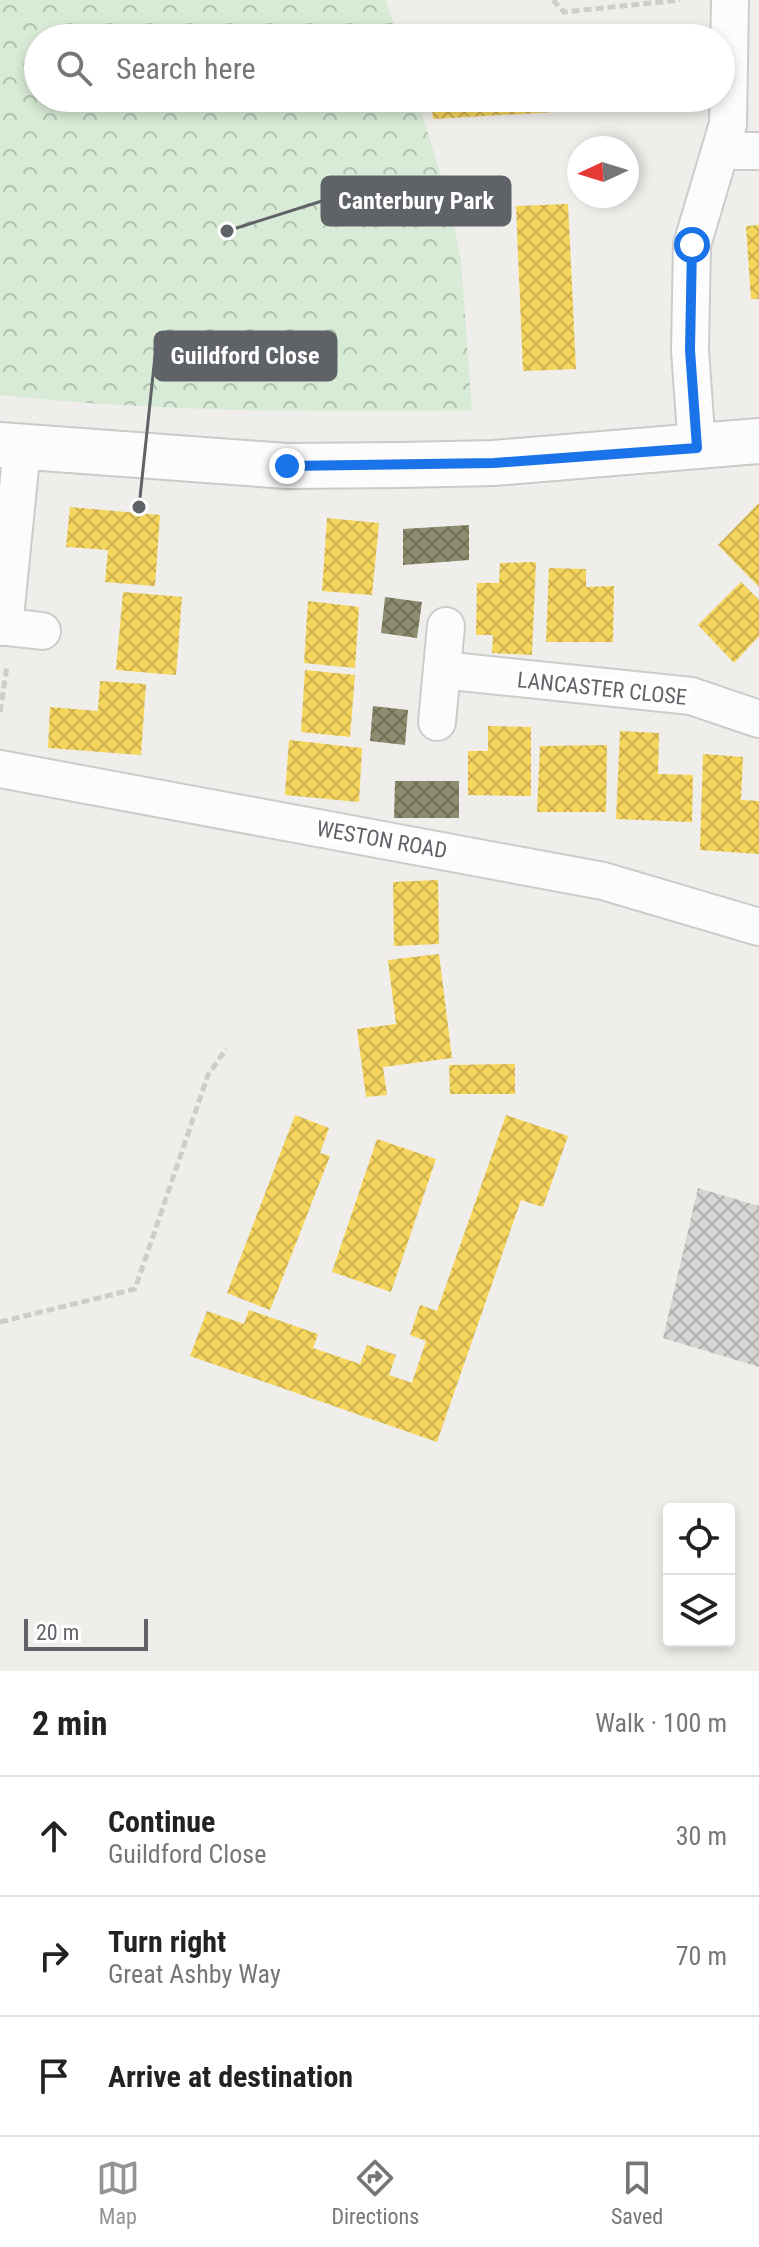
<!DOCTYPE html>
<meta charset="utf-8">
<style>
:root{--surface:#fff;--page:#f2f2f2;--text:#222;--muted:#767676;--line:#e0e0e0;--accent:#919496}
body{margin:0;font-family:"Roboto Condensed",sans-serif;background:var(--page);color:var(--text)}
.controls{position:absolute;right:24px;bottom:24px;display:grid;overflow:hidden;border-radius:8px;box-shadow:0 4px 12px #0003}
.controls button{width:72px;height:72px;display:grid;place-items:center;padding:0;border:0;border-bottom:2px solid var(--line);background:var(--surface);color:var(--text);font:40px sans-serif}
.compass{position:absolute;left:567px;top:136px;width:72px;height:72px;border-radius:50%;background:var(--surface);box-shadow:0 4px 12px #0003;rotate:266deg}
.scale{position:absolute;left:24px;bottom:20px;width:124px;box-sizing:border-box;padding-left:8px;border:4px solid #5f6368;border-top:0;font-size:22px;line-height:28px;white-space:nowrap;color:#5f6368;-webkit-text-stroke:6px #fff;paint-order:stroke}
.stop{position:absolute;width:24px;height:24px;margin:-18px;border:6px solid #1a73e8;border-radius:50%;background:#fff}
.stop.end{background:#1a73e8;border-color:#fff;box-shadow:0 2px 8px #0008}
.list{margin:0;padding:0;list-style:none}
h2{display:flex;justify-content:space-between;align-items:center;height:104px;margin:0;padding:0 32px;font-size:34px}
h2 small{font-size:26px;font-weight:400;color:var(--muted)}
.list li{display:grid;grid-template-columns:52px 1fr auto;gap:24px;align-items:center;box-sizing:border-box;height:120px;padding:0 32px;border-top:2px solid var(--line)}
.list b{display:block;font-size:30px;white-space:nowrap}
.list p{margin:0;font-size:26px;white-space:nowrap;color:var(--muted)}
.list em{font-size:26px;font-style:normal;color:var(--muted)}
.icon{flex:none;width:44px;height:44px;fill:none;stroke:currentColor;stroke-width:2;stroke-linecap:round;stroke-linejoin:round}
.map{position:relative;flex:none;width:759px;height:1671px;overflow:hidden}
.search{position:absolute;background:var(--surface);box-shadow:0 4px 12px #0003;left:24px;right:24px;top:24px;height:88px;display:flex;align-items:center;gap:20px;box-sizing:border-box;padding:0 28px;border-radius:44px;color:var(--muted);font-size:30px}
.sheet{height:464px;background:var(--surface)}
nav{display:flex;justify-content:space-around;align-items:center;box-sizing:border-box;height:112px;border-top:2px solid var(--line);background:var(--surface);font-size:22px;color:var(--muted)}
nav a{display:grid;justify-items:center;gap:4px}
nav .on{color:var(--accent)}
.map>svg:first-child{display:block}
.park{fill:url(#park-crowns)}
.homes{fill:url(#homes-cross-hatch)}
.industry{fill:url(#industry-cross-hatch)}
.building{fill:url(#building-cross-hatch)}
.lines{fill:none;stroke-linecap:round;stroke-linejoin:round}
.street-casing{stroke:#cbcccc;stroke-width:40}
.secondary-casing{stroke:#cacacb;stroke-width:48}
.path{stroke:#cacfcc;stroke-width:5;stroke-dasharray:8 4;stroke-linecap:butt}
.street{stroke:#fdfcfc;stroke-width:36}
.secondary{stroke:#fdfcfc;stroke-width:44}
.route{stroke:#1a73e8;stroke-width:10}
.labels{text-anchor:middle;stroke-width:8;stroke-linejoin:round;paint-order:stroke}
.street-label{font-size:22px;fill:#5f6368;stroke:#fff}
.leader{fill:none;stroke:#5f6368;stroke-width:3}
.callout-dot{fill:#5f6368;stroke:#fff;stroke-width:3}
.callout{fill:#5f6368;stroke:#5f6368;stroke-width:3}
.callout-label{font-size:24px;text-anchor:middle;font-weight:bold;fill:#fff}
</style>
<div class="map">
<svg width="759" height="1671" viewBox="0 0 759 1671">
<defs>
<pattern id="park-crowns" width="20" height="18" patternUnits="userSpaceOnUse" patternTransform="scale(2)"><rect width="20" height="18" fill="#d8ebd6"/><path d="M2 6a3 3 0 1 1 6 0M12 15a3 3 0 1 1 6 0" fill="none" stroke="#b2c2b1"/></pattern>
<pattern id="homes-cross-hatch" width="8" height="8" patternUnits="userSpaceOnUse" patternTransform="scale(2)"><rect width="8" height="8" fill="#f6d55c"/><path d="M0 0l8 8M0 8l8-8" fill="none" stroke="#cab050"/></pattern>
<pattern id="industry-cross-hatch" width="8" height="8" patternUnits="userSpaceOnUse" patternTransform="scale(2)"><rect width="8" height="8" fill="#8c8c6e"/><path d="M0 0l8 8M0 8l8-8" fill="none" stroke="#70705a"/></pattern>
<pattern id="building-cross-hatch" width="8" height="8" patternUnits="userSpaceOnUse" patternTransform="scale(2)"><rect width="8" height="8" fill="#d6d5d3"/><path d="M0 0l8 8M0 8l8-8" fill="none" stroke="#b1b0af"/></pattern>
</defs>
<rect width="100%" height="100%" fill="#efeeea"/>
<!-- park -->
<path class="park" d="M0,0H386L398,38H38V98H417L449,201L461,261L472,411C314,412 157,412 0,395Z"/>
<!-- homes -->
<g class="homes">
<path d="M431,98H678V105L433,119Z"/>
<path d="M568,204L576,369L523,371L516,206Z"/>
<path d="M759,225V299H751L746,226Z"/>
<path d="M759,503V587L718,545Z"/>
<path d="M70,507L160,515L155,586L105,582L108,550L66,547Z"/>
<path d="M327,518L379,523L372,595L322,591Z"/>
<path d="M536,562L532,655L492,653L493,635H476L477,583H499L500,563Z"/>
<path d="M549,568L586,569V587L614,586L613,642H546Z"/>
<path d="M741,582L759,600V636L734,663L698,625Z"/>
<path d="M123,592L182,597L176,675L116,670Z"/>
<path d="M308,601L359,607L355,668L304,663Z"/>
<path d="M305,670L355,675L350,737L301,732Z"/>
<path d="M100,681L146,684L141,755L48,748L50,707L98,711Z"/>
<path d="M488,726L531,727V796L468,795V751H488Z"/>
<path d="M620,731L659,733L658,774L693,775L692,822L616,819Z"/>
<path d="M289,740L362,748L359,802L285,795Z"/>
<path d="M607,745L606,812H537L540,746Z"/>
<path d="M703,754L743,757L741,800L759,801V854L700,850Z"/>
<path d="M438,880L439,944L394,946L393,882Z"/>
<path d="M439,954L452,1058L383,1067L387,1095L366,1097L357,1029L396,1024L388,960Z"/>
<path d="M515,1064V1094H450L449,1065Z"/>
<path d="M295,1115L329,1128L320,1153L330,1156L270,1310L227,1293Z"/>
<path d="M506,1115L568,1136L543,1207L521,1200L437,1442L190,1356L207,1311L244,1324L249,1310L318,1334L313,1348L360,1364L367,1345L396,1355L389,1375L412,1383L426,1341L410,1335L420,1305L437,1311Z"/>
<path d="M377,1139L436,1159L391,1292L332,1272Z"/>
</g>
<!-- industry -->
<g class="industry">
<path d="M469,525V560L403,565V529Z"/>
<path d="M385,597L422,602L417,638L381,633Z"/>
<path d="M373,706L408,710L405,745L370,741Z"/>
<path d="M395,781H459V818H394Z"/>
</g>
<!-- building -->
<path class="building" d="M698,1188L759,1206V1367L663,1338Z"/>
<g class="lines">
<!-- street casing -->
<g class="street-casing">
<g id="street">
<path d="M720,151H759"/>
<path d="M697,448L690,350L692,245L728,124L730,0"/>
<path d="M0,626L42,631"/>
<path d="M4,627L22,448"/>
<path d="M442,670L691,696L759,719"/>
<path d="M437,722L446,626"/>
<path d="M0,769L603,881L759,927"/>
</g>
</g>
<!-- secondary casing -->
<g class="secondary-casing">
<path id="secondary" d="M0,445L287,466L400,465L494,463L759,441"/>
</g>
<!-- path -->
<g class="path">
<path d="M553,0L564,12L680,0"/>
<path d="M0,712L7,666"/>
<path d="M0,1322L135,1289L208,1075L226,1049"/>
</g>
<!-- street -->
<use href="#street" class="street"/>
<!-- secondary -->
<use href="#secondary" class="secondary"/>
</g>
<g class="lines">
<!-- route -->
<path class="route" d="M287,466L494,463L697,448L690,350L692,245"/>
</g>
<g class="labels">
<!-- street labels -->
<g class="street-label">
<text transform="translate(602 688) rotate(6)" y="8">LANCASTER CLOSE</text>
<text transform="translate(382 839) rotate(10)" y="8">WESTON ROAD</text>
</g>
</g>
<!-- callouts -->
<path class="leader" d="M227 231L322 201M139 507L155 356"/>
<g class="callout-dot">
<circle cx="227" cy="231" r="8"/>
<circle cx="139" cy="507" r="8"/>
</g>
<g class="callout">
<rect x="322" y="177" width="188" height="48" rx="8"/>
<rect x="155" y="332" width="181" height="48" rx="8"/>
</g>
<g class="callout-label">
<text x="416" y="209">Canterbury Park</text>
<text x="245" y="364">Guildford Close</text>
</g>
</svg>
<div class="controls">
<button><svg class="icon" aria-label="locate" viewBox="0 0 24 24"><circle cx="12" cy="12" r="6"/><path d="M12 2v4M12 18v4M2 12h4M18 12h4"/></svg></button>
<button><svg class="icon" aria-label="layers" viewBox="0 0 24 24"><path d="M12 4l9 5-9 5-9-5zM3 14l9 5 9-5"/></svg></button>
</div>
<svg class="compass" viewBox="-18 -18 36 36"><path d="M0-13l5 13h-10z" fill="#e53935"/><path d="M0 13l5-13h-10z" fill="#767676"/></svg>
<div class="scale">20 m</div>
<div class="stop" style="left:692px;top:245px"></div>
<div class="stop end" style="left:287px;top:466px"></div>
<div class="search"><svg class="icon" aria-label="search" viewBox="0 0 24 24"><circle cx="10" cy="10" r="6"/><path d="M15 15l6 6"/></svg>Search here</div>
</div>
<section class="sheet">
<h2>2 min<small>Walk · 100 m</small></h2>
<ul class="list">
<li><svg class="icon" aria-label="ahead" viewBox="0 0 24 24"><path d="M12 20V5M6 11l6-6 6 6"/></svg><div><b>Continue</b><p>Guildford Close</p></div><em>30 m</em></li>
<li><svg class="icon" aria-label="right" viewBox="0 0 24 24"><path d="M7 20v-9h11M14 6l5 5-5 5"/></svg><div><b>Turn right</b><p>Great Ashby Way</p></div><em>70 m</em></li>
<li><svg class="icon" aria-label="arrive" viewBox="0 0 24 24"><path d="M6 21V4h12l-3 4 3 4H6"/></svg><div><b>Arrive at destination</b></div></li>
</ul>
</section>
<nav>
<a class="on"><svg class="icon" aria-label="map" viewBox="0 0 24 24"><path d="M3 6l6-2 6 2 6-2v14l-6 2-6-2-6 2zM9 4v14M15 6v14"/></svg>Map</a>
<a><svg class="icon" aria-label="directions" viewBox="0 0 24 24"><path d="M12 3l9 9-9 9-9-9zM9 14v-3h6M13 9l2 2-2 2"/></svg>Directions</a>
<a><svg class="icon" aria-label="saved" viewBox="0 0 24 24"><path d="M7 4h10v16l-5-4-5 4z"/></svg>Saved</a>
</nav>
